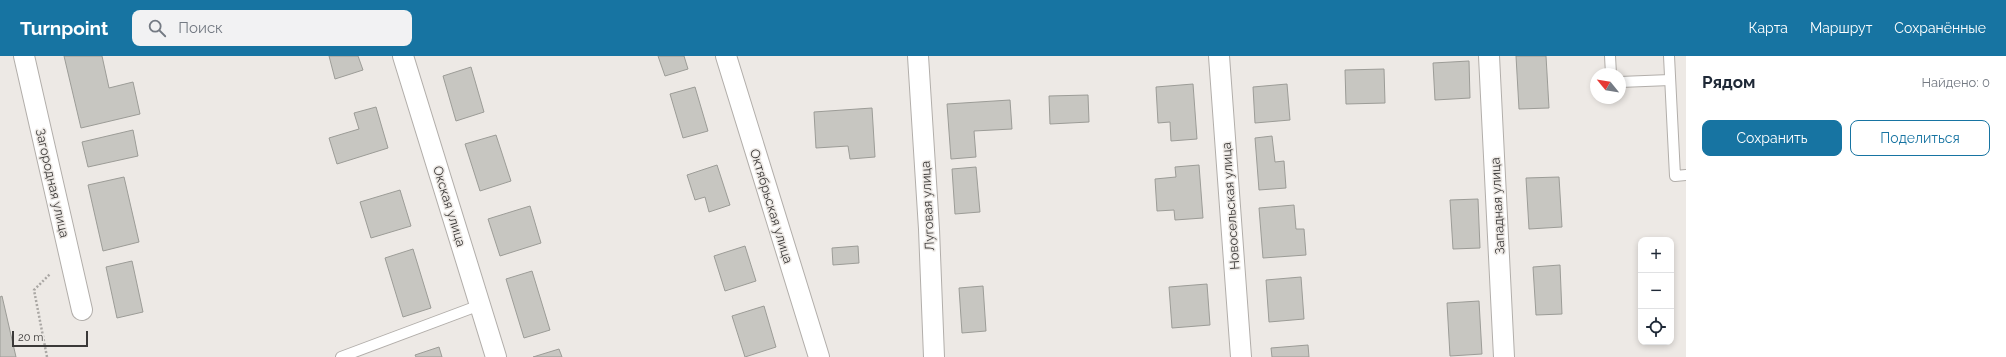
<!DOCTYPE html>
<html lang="ru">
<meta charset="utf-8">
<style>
:root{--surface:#fff;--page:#f2f2f3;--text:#1f2937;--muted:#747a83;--line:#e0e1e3;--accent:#1774a2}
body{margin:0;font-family:Raleway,sans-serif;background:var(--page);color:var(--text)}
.controls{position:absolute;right:12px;bottom:12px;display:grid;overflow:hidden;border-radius:8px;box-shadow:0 2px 6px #0003}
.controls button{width:36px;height:36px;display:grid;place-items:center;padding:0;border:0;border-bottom:1px solid var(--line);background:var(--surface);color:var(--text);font:20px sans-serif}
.compass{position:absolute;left:1590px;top:12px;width:36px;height:36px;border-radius:50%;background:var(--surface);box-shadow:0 2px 6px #0003;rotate:300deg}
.scale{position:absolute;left:12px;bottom:10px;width:76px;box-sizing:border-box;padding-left:4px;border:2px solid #3b3938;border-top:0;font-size:11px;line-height:14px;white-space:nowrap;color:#3b3938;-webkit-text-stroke:3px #ede9e5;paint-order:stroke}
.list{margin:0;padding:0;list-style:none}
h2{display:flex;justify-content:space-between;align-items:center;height:52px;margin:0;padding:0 16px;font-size:17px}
h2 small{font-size:13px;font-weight:400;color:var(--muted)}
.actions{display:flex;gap:8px;padding:12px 16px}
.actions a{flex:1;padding:9px 0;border:1px solid var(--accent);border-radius:8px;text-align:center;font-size:14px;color:var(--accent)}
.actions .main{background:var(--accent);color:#fff}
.icon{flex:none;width:22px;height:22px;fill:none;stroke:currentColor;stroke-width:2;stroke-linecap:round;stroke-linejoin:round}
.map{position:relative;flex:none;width:1686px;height:301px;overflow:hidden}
header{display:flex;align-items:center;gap:24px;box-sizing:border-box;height:56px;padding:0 20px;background:var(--accent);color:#fff}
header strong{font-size:19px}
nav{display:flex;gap:22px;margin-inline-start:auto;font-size:14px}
.search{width:280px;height:36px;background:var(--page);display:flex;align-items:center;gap:10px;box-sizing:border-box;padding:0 14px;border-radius:8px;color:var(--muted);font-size:15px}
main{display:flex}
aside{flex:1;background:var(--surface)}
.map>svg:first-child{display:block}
.building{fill:#c7c6c1;stroke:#9c9c97}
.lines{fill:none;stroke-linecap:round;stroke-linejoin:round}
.lane-casing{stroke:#b2aeaa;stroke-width:12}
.street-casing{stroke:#b2aeaa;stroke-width:22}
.path{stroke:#aaa7a4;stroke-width:2.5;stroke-dasharray:2 2;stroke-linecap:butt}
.lane{stroke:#fff;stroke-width:10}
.street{stroke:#fff;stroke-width:20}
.labels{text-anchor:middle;stroke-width:3;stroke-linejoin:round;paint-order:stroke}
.street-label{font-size:13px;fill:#3b3938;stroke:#ede9e5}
</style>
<header>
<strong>Turnpoint</strong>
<div class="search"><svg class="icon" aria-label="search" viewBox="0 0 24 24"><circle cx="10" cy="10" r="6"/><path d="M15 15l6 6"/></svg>Поиск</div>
<nav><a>Карта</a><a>Маршрут</a><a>Сохранённые</a></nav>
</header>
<main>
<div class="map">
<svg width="1686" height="301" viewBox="0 0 1686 301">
<rect width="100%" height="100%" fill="#ede9e5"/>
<!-- building -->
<g class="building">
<path d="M64,0H102L109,32L133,26L140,58L81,72Z"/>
<path d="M329,0H358L363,14L335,23Z"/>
<path d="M658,0H684L688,13L665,20Z"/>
<path d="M1516,0H1546L1549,52L1519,53Z"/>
<path d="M1469,5L1470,42L1435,44L1433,7Z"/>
<path d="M471,11L484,56L456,65L443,20Z"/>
<path d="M1384,13L1385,47L1346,48L1345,14Z"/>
<path d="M1193,28L1197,83L1171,85L1170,66L1158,67L1156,31Z"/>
<path d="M1287,28L1290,64L1255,67L1253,31Z"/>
<path d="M695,31L708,75L683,82L670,38Z"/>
<path d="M1088,39L1089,66L1050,68L1049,40Z"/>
<path d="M1010,44L1012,73L974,75L976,101L951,103L947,48Z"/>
<path d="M376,51L388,92L337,108L329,82L359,73L354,57Z"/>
<path d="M872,52L875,101L850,103L848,90L816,92L814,56Z"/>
<path d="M133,74L138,100L88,111L82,86Z"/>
<path d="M496,79L511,125L480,135L465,88Z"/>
<path d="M1272,80L1275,106L1284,105L1286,132L1259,134L1255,82Z"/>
<path d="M717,109L730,149L709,156L705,141L695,144L687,119Z"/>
<path d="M1199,109L1203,162L1175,164L1174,154L1157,155L1155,123L1176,121L1175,111Z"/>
<path d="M976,111L980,156L955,158L952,113Z"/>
<path d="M124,121L139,186L103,195L88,129Z"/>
<path d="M1559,121L1562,171L1529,173L1526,122Z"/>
<path d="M400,134L411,170L371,182L360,146Z"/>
<path d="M1478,143L1480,192L1453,193L1450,144Z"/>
<path d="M1294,149L1296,173H1304L1306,199L1263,202L1259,152Z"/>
<path d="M530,150L541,187L500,200L488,163Z"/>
<path d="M745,190L756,225L725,235L714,200Z"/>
<path d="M858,190L859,207L833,209L832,192Z"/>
<path d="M413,193L431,252L403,261L385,202Z"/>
<path d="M132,205L143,256L117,262L106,211Z"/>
<path d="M1560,209L1562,258L1536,259L1533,211Z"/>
<path d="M532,215L550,274L524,282L506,223Z"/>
<path d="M1301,221L1304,263L1269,266L1266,224Z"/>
<path d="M1207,228L1210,269L1172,272L1169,231Z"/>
<path d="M983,230L986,275L962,277L959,232Z"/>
<path d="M2,240L16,301H0V241Z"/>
<path d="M1479,245L1482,298L1450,300L1447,247Z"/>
<path d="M764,250L776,291L745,301L732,260Z"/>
<path d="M1308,289L1309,301H1272L1271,292Z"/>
<path d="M439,291L442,301H416L415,299Z"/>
<path d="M559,293L562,301H533Z"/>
</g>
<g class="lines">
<!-- lane casing -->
<g class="lane-casing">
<g id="lane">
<path d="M1610,0L1611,18"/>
<path d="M1669,0L1675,120L1686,119"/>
<path d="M1620,26L1670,24"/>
<path d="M341,301L480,249"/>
</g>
</g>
<!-- street casing -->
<g class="street-casing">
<g id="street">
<path d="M24,0L82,254"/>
<path d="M403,0L496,301"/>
<path d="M726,0L819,301"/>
<path d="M918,0L929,173L934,301"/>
<path d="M1219,0L1241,301"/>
<path d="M1489,0L1504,301"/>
</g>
</g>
<!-- path -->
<path class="path" d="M47,301L34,234L50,218"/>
<!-- lane -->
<use href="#lane" class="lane"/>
<!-- street -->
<use href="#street" class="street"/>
</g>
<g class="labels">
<!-- street labels -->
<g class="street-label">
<text transform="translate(53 127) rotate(77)" y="5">Загородная улица</text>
<text transform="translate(450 150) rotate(73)" y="5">Окская улица</text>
<text transform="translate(772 150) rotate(73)" y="5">Октябрьская улица</text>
<text transform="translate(927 150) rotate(-93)" y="5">Луговая улица</text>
<text transform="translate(1230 150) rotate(-94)" y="5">Новосельская улица</text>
<text transform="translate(1497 150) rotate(-93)" y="5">Западная улица</text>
</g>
</g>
</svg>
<div class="controls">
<button>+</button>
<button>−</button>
<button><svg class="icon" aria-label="locate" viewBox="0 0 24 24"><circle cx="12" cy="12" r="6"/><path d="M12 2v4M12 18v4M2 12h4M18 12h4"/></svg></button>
</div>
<svg class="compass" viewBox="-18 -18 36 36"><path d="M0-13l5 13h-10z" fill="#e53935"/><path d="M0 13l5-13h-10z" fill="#747a83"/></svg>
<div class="scale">20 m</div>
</div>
<aside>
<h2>Рядом<small>Найдено: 0</small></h2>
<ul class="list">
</ul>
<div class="actions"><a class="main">Сохранить</a><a>Поделиться</a></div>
</aside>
</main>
